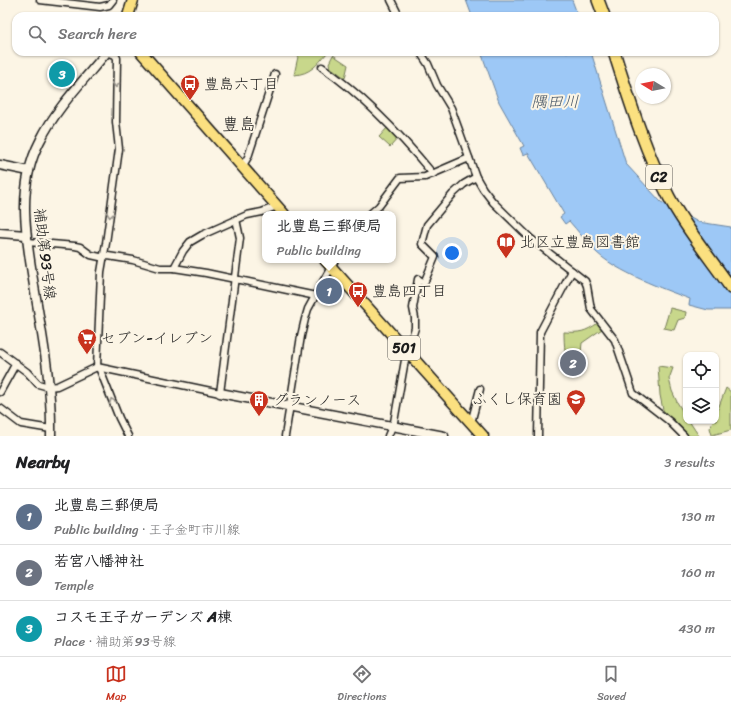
<!DOCTYPE html>
<meta charset="utf-8">
<style>
:root{--surface:#fff;--page:#f2f2f2;--text:#202124;--muted:#757577;--line:#e0e0e0;--accent:#c8321e}
body{margin:0;font-family:Sriracha,"Klee One",sans-serif;background:var(--page);color:var(--text)}
.controls{position:absolute;right:12px;bottom:12px;display:grid;overflow:hidden;border-radius:8px;box-shadow:0 1px 3px #0004}
.controls button{width:36px;height:36px;display:grid;place-items:center;padding:0;border:0;border-bottom:1px solid var(--line);background:var(--surface);color:var(--text);font:20px sans-serif}
.compass{position:absolute;left:635px;top:68px;width:36px;height:36px;border-radius:50%;background:var(--surface);box-shadow:0 1px 3px #0004;rotate:280deg}
.you{position:absolute;left:452px;top:253px;width:14px;height:14px;margin:-10px;border:3px solid #fff;border-radius:50%;background:#1a73e8;box-shadow:0 0 0 6px #1a73e833}
.badge{display:grid;place-items:center;width:26px;height:26px;border-radius:50%;background:var(--accent);color:#fff;font-size:13px;font-weight:700}
.pin{position:absolute;translate:-50% -50%;border:2px solid #fff;box-shadow:0 1px 4px #0006}
.popup{position:absolute;left:262px;top:211px;width:134px;height:52px;box-sizing:border-box;display:grid;place-content:center;border-radius:8px;background:var(--surface);filter:drop-shadow(0 1px 3px #0005);font-size:13px;white-space:nowrap;color:var(--muted)}
.popup b{font-size:15px;color:var(--text)}
.popup::after{content:'';position:absolute;left:50%;top:100%;margin-left:-8px;border:8px solid transparent;border-top-color:var(--surface)}
.list{margin:0;padding:0;list-style:none}
h2{display:flex;justify-content:space-between;align-items:center;height:52px;margin:0;padding:0 16px;font-size:17px}
h2 small{font-size:13px;font-weight:400;color:var(--muted)}
.list li{display:grid;grid-template-columns:26px 1fr auto;gap:12px;align-items:center;box-sizing:border-box;height:56px;padding:0 16px;border-top:1px solid var(--line)}
.list b{display:block;font-size:15px;white-space:nowrap}
.list p{margin:0;font-size:13px;white-space:nowrap;color:var(--muted)}
.list em{font-size:13px;font-style:normal;color:var(--muted)}
.icon{flex:none;width:22px;height:22px;fill:none;stroke:currentColor;stroke-width:2;stroke-linecap:round;stroke-linejoin:round}
.map{position:relative;flex:none;width:731px;height:436px;overflow:hidden}
.search{position:absolute;background:var(--surface);box-shadow:0 1px 3px #0004;left:12px;right:12px;top:12px;height:44px;display:flex;align-items:center;gap:10px;box-sizing:border-box;padding:0 14px;border-radius:12px;color:var(--muted);font-size:15px}
.sheet{height:220px;background:var(--surface)}
nav{display:flex;justify-content:space-around;align-items:center;box-sizing:border-box;height:56px;border-top:1px solid var(--line);background:var(--surface);font-size:11px;color:var(--muted)}
nav a{display:grid;justify-items:center;gap:2px}
nav .on{color:var(--accent)}
.map>svg:first-child{display:block}
.green{fill:#c8d78b;stroke:#727a54}
.water{fill:#9dc8f6;stroke:#69839f}
.lines{fill:none;stroke-linecap:round;stroke-linejoin:round}
.minor-casing{stroke:#1c1c1c;stroke-width:9}
.tertiary-casing{stroke:#1c1c1c;stroke-width:11}
.primary-casing{stroke:#1c1c1c;stroke-width:13}
.motorway-casing{stroke:#1c1c1c;stroke-width:14}
.minor{stroke:#fcf5e5;stroke-width:6}
.tertiary{stroke:#fcf5e5;stroke-width:8}
.primary{stroke:#fbe080;stroke-width:10}
.motorway{stroke:#fbe080;stroke-width:11}
.oneway{stroke:#97938b}
.labels{text-anchor:middle;stroke-width:4;stroke-linejoin:round;paint-order:stroke}
.shield{fill:#fcf5e5;stroke:#5f5d58;stroke-width:1}
.shield-label{font-size:14px;font-weight:bold;fill:#1c1c1c}
.poi-label{font-size:15px;fill:#1c1c1c;stroke:#fcf5e5;text-anchor:start}
.street-label{font-size:15px;fill:#1c1c1c;stroke:#fcf5e5}
.water-label{font-size:16px;font-style:italic;fill:#495868;stroke:#fcf5e5}
.quarter-label{font-size:17px;fill:#1c1c1c;stroke:#fcf5e5}
</style>
<div class="map">
<svg width="731" height="436" viewBox="0 0 731 436">
<rect width="100%" height="100%" fill="#fcf5e5"/>
<filter id="ink" filterUnits="userSpaceOnUse"><feTurbulence type="fractalNoise" baseFrequency=".025" numOctaves="2"/><feDisplacementMap in="SourceGraphic" scale="8" xChannelSelector="R" yChannelSelector="G"/><feConvolveMatrix kernelMatrix="1 2 1 2 8 2 1 2 1" color-interpolation-filters="sRGB"/></filter>
<g filter="url(#ink)">
<!-- green -->
<g class="green">
<path d="M299,52H326L327,53C317,65 310,74 294,75Z"/>
<path d="M333,55L348,65L345,78L330,67L329,63Z"/>
<path d="M388,127L399,137L390,147L379,137Z"/>
<path d="M670,308L686,312L685,318L678,320L674,330L664,328Z"/>
<path d="M598,323L602,329L582,343L580,362V369L570,371C565,358 564,345 564,332C580,333 585,332 598,323Z"/>
<path d="M658,366L673,368L669,379L672,391L677,402L686,417V421H689L699,436H689L663,410L660,395Z"/>
<path d="M726,388L731,392V430L712,435L710,428L713,421H716V414Z"/>
</g>
<!-- water -->
<g class="water">
<path d="M466,0H572L578,16H472Z"/>
<path d="M481,52H591L626,164L661,202L698,222L731,227V310H708L689,305L690,299C663,289 617,272 596,252C586,242 578,231 569,221L565,224L560,217L564,214L528,153L523,155L520,148L524,146L499,102Z"/>
</g>
<g class="lines">
<!-- minor casing -->
<g class="minor-casing">
<g id="minor">
<path d="M40,0L100,7L109,5L113,0"/>
<path d="M391,0L399,16"/>
<path d="M107,52L115,55L117,58L116,122L119,149L106,243L101,272L97,367L100,370L119,418L128,436"/>
<path d="M420,52L428,64L437,85L451,108L476,177L483,189L493,202L530,238L585,281L587,286L591,309L615,340L633,393L669,421L684,436"/>
<path d="M322,67C365,97 400,134 433,174"/>
<path d="M242,167L248,157L275,74"/>
<path d="M370,214L379,206L400,178L425,177L469,158"/>
<path d="M28,242L75,246L80,247L91,255L100,257L108,256L133,260L160,268H174L206,273L316,296"/>
<path d="M174,268L183,251L190,242L202,235L247,215L262,212L277,206"/>
<path d="M0,352L27,372L38,384L49,387L57,386L97,367"/>
<path d="M97,367L220,393L240,238L236,219"/>
<path d="M0,392L16,363"/>
<path d="M0,408L21,424L51,429"/>
<path d="M471,423L480,389"/>
<path d="M285,436L301,336L305,319L308,309L335,260"/>
<path d="M388,436L394,422L405,360L415,328V318L413,308L418,279L424,283L435,257L422,244L427,225L453,194L464,184L476,177"/>
<path d="M538,436L540,332L572,271"/>
</g>
</g>
<!-- tertiary casing -->
<g class="tertiary-casing">
<g id="tertiary">
<path d="M0,165L29,171"/>
<path d="M0,233L26,235"/>
<path d="M220,393L444,436"/>
<path d="M51,436C52,388 43,339 35,292C27,241 15,189 40,141C56,108 84,80 107,52"/>
</g>
</g>
<!-- primary casing -->
<g class="primary-casing">
<g id="primary">
<path d="M128,16L133,0"/>
<path d="M141,52L284,214"/>
<path d="M325,260L483,436"/>
</g>
</g>
<!-- motorway casing -->
<g class="motorway-casing">
<g id="motorway">
<path d="M598,0L604,16"/>
<path d="M614,52C630,102 645,151 669,197C686,229 710,258 731,288"/>
</g>
</g>
<!-- minor -->
<use href="#minor" class="minor"/>
<!-- tertiary -->
<use href="#tertiary" class="tertiary"/>
<!-- primary -->
<use href="#primary" class="primary"/>
<!-- motorway -->
<use href="#motorway" class="motorway"/>
</g>
<!-- one-way arrows -->
<defs><path id="oneway-chevron" d="M-2-3.5L2.5 0L-2 3.5" fill="none" stroke-width="1.6" stroke-linecap="round" stroke-linejoin="round"/></defs>
<g class="oneway">
<use href="#oneway-chevron" transform="translate(116 85) rotate(91)"/>
<use href="#oneway-chevron" transform="translate(110 215) rotate(98)"/>
<use href="#oneway-chevron" transform="translate(112 401) rotate(-111)"/>
</g>
</g>
<!-- icons -->
<defs>
<g id="bus-pin" transform="scale(1)"><path d="M0 17L-7.5 6A9.5 9.5 0 1 1 7.5 6Z" fill="#c8321e" stroke="#fcf5e5"/><path d="M-5-6H5V4H4V6H2V4H-2V6H-4V4H-5ZM-3.5-4V0h7V-4ZM-3.5 1.2v1.5H-2V1.2ZM2 1.2v1.5H3.5V1.2Z" fill="#fff"/></g>
<g id="library-pin" transform="scale(1)"><path d="M0 17L-7.5 6A9.5 9.5 0 1 1 7.5 6Z" fill="#c8321e" stroke="#fcf5e5"/><path d="M-6-4Q-3-5.5-.7-3.5V5Q-3 3-6 4ZM6-4Q3-5.5 .7-3.5V5Q3 3 6 4Z" fill="#fff"/></g>
<g id="supermarket-pin" transform="scale(1)"><path d="M0 17L-7.5 6A9.5 9.5 0 1 1 7.5 6Z" fill="#c8321e" stroke="#fcf5e5"/><path d="M-6-5.5h2.5l.6 2H6L4.5 2H-2.5L-4.4-4H-6ZM-1.5 3.2a1.3 1.3 0 1 0 .1 0ZM3 3.2a1.3 1.3 0 1 0 .1 0Z" fill="#fff"/></g>
<g id="school-pin" transform="scale(1)"><path d="M0 17L-7.5 6A9.5 9.5 0 1 1 7.5 6Z" fill="#c8321e" stroke="#fcf5e5"/><path d="M0-5L7-2L0 1L-7-2ZM-4 1L0 2.5L4 1V4Q0 6-4 4Z" fill="#fff"/></g>
<g id="building-pin" transform="scale(1)"><path d="M0 17L-7.5 6A9.5 9.5 0 1 1 7.5 6Z" fill="#c8321e" stroke="#fcf5e5"/><path d="M-4-6H4V6H1V3H-1V6H-4ZM-2.5-4.3h1.7v1.8h-1.7ZM.8-4.3h1.7v1.8H.8ZM-2.5-1h1.7V.8h-1.7ZM.8-1h1.7V.8H.8Z" fill="#fff"/></g>
</defs>
<g fill-rule="evenodd">
<use href="#bus-pin" x="190" y="84"/>
<use href="#library-pin" x="506" y="242"/>
<use href="#bus-pin" x="358" y="291"/>
<use href="#supermarket-pin" x="87" y="338"/>
<use href="#school-pin" x="576" y="399"/>
<use href="#building-pin" x="259" y="400"/>
</g>
<g class="labels">
<!-- shield labels -->
<g class="shield">
<rect x="646" y="165" width="26" height="24" rx="3"/>
<rect x="388" y="336" width="32" height="24" rx="3"/>
</g>
<g class="shield-label">
<text x="659" y="182">C2</text>
<text x="404" y="353">501</text>
</g>
<!-- poi labels -->
<g class="poi-label">
<text x="204" y="89">豊島六丁目</text>
<text x="520" y="247">北区立豊島図書館</text>
<text x="372" y="296">豊島四丁目</text>
<text x="101" y="343">セブン-イレブン</text>
<text x="562" y="404" text-anchor="end">ふくし保育園</text>
<text x="273" y="405">グランノース</text>
</g>
<!-- street labels -->
<g class="street-label">
<text transform="translate(45 254) rotate(83)" y="5">補助第93号線</text>
</g>
<!-- water labels -->
<g class="water-label">
<text x="555" y="107">隅田川</text>
</g>
<!-- quarter labels -->
<g class="quarter-label">
<text x="239" y="130">豊島</text>
</g>
</g>
</svg>
<div class="controls">
<button><svg class="icon" aria-label="locate" viewBox="0 0 24 24"><circle cx="12" cy="12" r="6"/><path d="M12 2v4M12 18v4M2 12h4M18 12h4"/></svg></button>
<button><svg class="icon" aria-label="layers" viewBox="0 0 24 24"><path d="M12 4l9 5-9 5-9-5zM3 14l9 5 9-5"/></svg></button>
</div>
<svg class="compass" viewBox="-18 -18 36 36"><path d="M0-13l5 13h-10z" fill="#e53935"/><path d="M0 13l5-13h-10z" fill="#757577"/></svg>
<div class="you"></div>
<div class="pin badge" style="left:329px;top:291px;background:#5c6f8a">1</div>
<div class="popup"><b>北豊島三郵便局</b>Public building</div>
<div class="pin badge" style="left:573px;top:363px;background:#6b7280">2</div>
<div class="pin badge" style="left:62px;top:74px;background:#0f9aa8">3</div>
<div class="search"><svg class="icon" aria-label="search" viewBox="0 0 24 24"><circle cx="10" cy="10" r="6"/><path d="M15 15l6 6"/></svg>Search here</div>
</div>
<section class="sheet">
<h2>Nearby<small>3 results</small></h2>
<ul class="list">
<li><span class="badge" style="background:#5c6f8a">1</span><div><b>北豊島三郵便局</b><p>Public building · 王子金町市川線</p></div><em>130 m</em></li>
<li><span class="badge" style="background:#6b7280">2</span><div><b>若宮八幡神社</b><p>Temple</p></div><em>160 m</em></li>
<li><span class="badge" style="background:#0f9aa8">3</span><div><b>コスモ王子ガーデンズ A棟</b><p>Place · 補助第93号線</p></div><em>430 m</em></li>
</ul>
</section>
<nav>
<a class="on"><svg class="icon" aria-label="map" viewBox="0 0 24 24"><path d="M3 6l6-2 6 2 6-2v14l-6 2-6-2-6 2zM9 4v14M15 6v14"/></svg>Map</a>
<a><svg class="icon" aria-label="directions" viewBox="0 0 24 24"><path d="M12 3l9 9-9 9-9-9zM9 14v-3h6M13 9l2 2-2 2"/></svg>Directions</a>
<a><svg class="icon" aria-label="saved" viewBox="0 0 24 24"><path d="M7 4h10v16l-5-4-5 4z"/></svg>Saved</a>
</nav>
